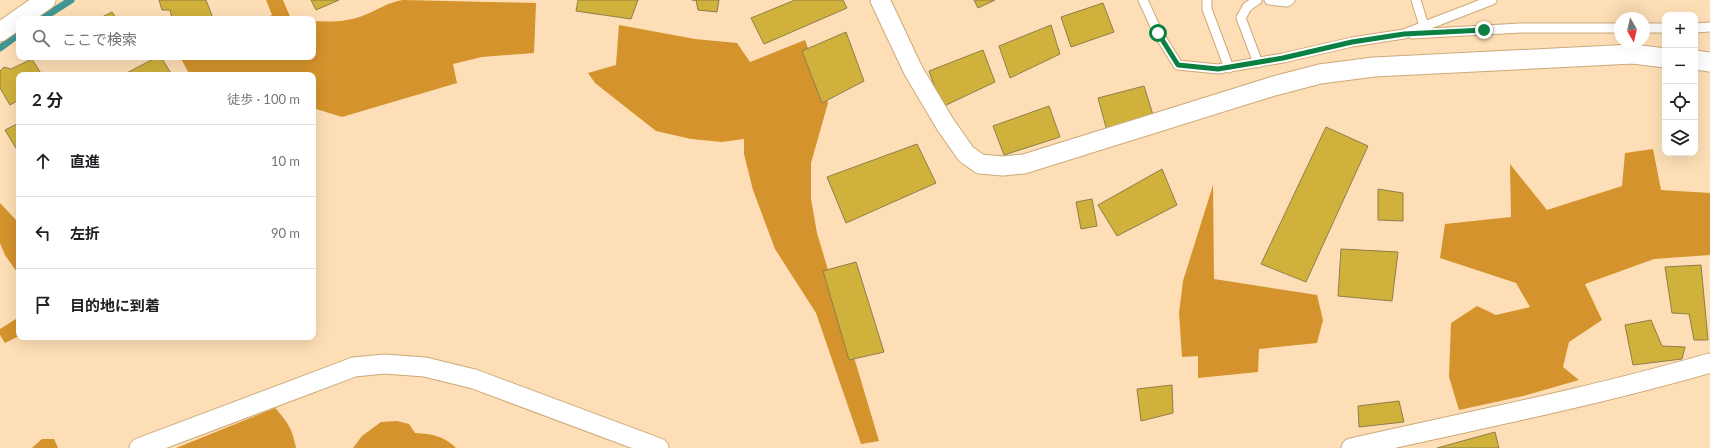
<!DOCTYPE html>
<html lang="ja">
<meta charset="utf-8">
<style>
:root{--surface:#fff;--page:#f2f2f2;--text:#202124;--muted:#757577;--line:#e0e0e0}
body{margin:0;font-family:Lato,"Noto Sans JP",sans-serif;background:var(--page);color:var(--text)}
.controls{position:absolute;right:12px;top:12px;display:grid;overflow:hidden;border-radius:8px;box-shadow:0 4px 16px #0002}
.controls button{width:36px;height:36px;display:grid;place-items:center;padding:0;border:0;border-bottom:1px solid var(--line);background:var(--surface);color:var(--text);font:20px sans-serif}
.compass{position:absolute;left:1614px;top:12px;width:36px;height:36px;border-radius:50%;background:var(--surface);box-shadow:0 4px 16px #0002;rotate:172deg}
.stop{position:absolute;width:12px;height:12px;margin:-9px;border:3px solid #0b8043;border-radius:50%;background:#fff}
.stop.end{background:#0b8043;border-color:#fff;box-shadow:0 1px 4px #0008}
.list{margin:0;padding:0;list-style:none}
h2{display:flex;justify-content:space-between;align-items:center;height:52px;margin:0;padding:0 16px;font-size:17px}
h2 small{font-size:13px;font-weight:400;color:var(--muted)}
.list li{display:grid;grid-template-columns:26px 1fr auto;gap:12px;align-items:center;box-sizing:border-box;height:72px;padding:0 16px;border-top:1px solid var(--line)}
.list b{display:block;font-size:15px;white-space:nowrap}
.list em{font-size:13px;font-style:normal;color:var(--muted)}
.icon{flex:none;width:22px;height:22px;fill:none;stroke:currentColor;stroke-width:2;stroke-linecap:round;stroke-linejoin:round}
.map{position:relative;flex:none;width:1710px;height:448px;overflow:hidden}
.search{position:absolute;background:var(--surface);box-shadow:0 4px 16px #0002;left:16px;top:16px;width:300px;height:44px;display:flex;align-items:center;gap:10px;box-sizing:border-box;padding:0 14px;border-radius:8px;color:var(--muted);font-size:15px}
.panel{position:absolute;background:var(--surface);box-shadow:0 4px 16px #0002;left:16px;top:72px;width:300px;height:268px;border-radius:8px}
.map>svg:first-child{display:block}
.forest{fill:#d4932d}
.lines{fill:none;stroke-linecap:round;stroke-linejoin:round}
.stream{stroke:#419694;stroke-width:7}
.building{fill:#cfb13c;stroke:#8f7f48}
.lane-casing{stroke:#cda978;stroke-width:11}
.street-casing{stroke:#cda978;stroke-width:21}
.lane{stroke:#fff;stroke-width:9}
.street{stroke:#fff;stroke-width:19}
.route{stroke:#0b8043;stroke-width:5}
</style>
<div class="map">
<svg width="1710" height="448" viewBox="0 0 1710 448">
<rect width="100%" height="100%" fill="#fddeb6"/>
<!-- forest -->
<g class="forest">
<path d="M266,0H283L291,19H263L272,15Z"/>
<path d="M403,0L536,3L534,53L482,57L453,64L457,83L342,117L313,108V75H190L180,57H313V21C329,22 347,22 362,16C376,11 388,2 403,0Z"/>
<path d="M619,25L695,39L737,43L750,62L805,40L828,103L811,163V199L817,233L879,441L861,444L816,313L775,249L753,190L744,154V139L722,142L691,139L656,131L595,83L588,73L616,65Z"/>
<path d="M1653,149L1661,190L1710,193V255L1654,259L1585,284L1602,320L1569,342L1563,367L1579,380L1523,396L1459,410L1449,377L1451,323L1477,306L1496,315L1530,307L1516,283L1440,258L1445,224L1511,217L1510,164L1547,210L1622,186L1625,153Z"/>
<path d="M1213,185L1214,279L1317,295L1323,320L1317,343L1259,349L1258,372L1198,378V356L1182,357L1179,313L1183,281Z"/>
<path d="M0,203L16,220L19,218V275L5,255L0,243Z"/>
<path d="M19,317V336L5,343L0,335V329Z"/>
<path d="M275,408C288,422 292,429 296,448H176Z"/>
<path d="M397,421L409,424L415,433C433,434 444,436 456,448H353L362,436L381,422Z"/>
<path d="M42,439H54L58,448H32Z"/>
</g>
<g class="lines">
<!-- stream -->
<g class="stream">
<path d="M41,19L71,0"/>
<path d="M0,48L19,34"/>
</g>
</g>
<!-- building -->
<g class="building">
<path d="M159,0H206L213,18L172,19L170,10H162Z"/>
<path d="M311,0H339L316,10Z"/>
<path d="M578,0H638L631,19L576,11Z"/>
<path d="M692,0H719L717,12L698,10L696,0Z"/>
<path d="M795,0H843L847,8L764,44L751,18Z"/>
<path d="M974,0H995L978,8Z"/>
<path d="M1103,3L1114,32L1071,47L1061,17Z"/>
<path d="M112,12L117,19H98Z"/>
<path d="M1051,25L1060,54L1010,78L999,46Z"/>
<path d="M846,32L864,81L822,103L802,51Z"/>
<path d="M983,50L995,82L942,107L929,71Z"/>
<path d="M157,57H161L172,75H123Z"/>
<path d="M32,59L42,75H19V100L10,105L0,88V71L4,67L11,69Z"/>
<path d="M1144,86L1153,115L1107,131L1098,98Z"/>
<path d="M1049,106L1060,137L1004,155L993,126Z"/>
<path d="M19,123V153L5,130Z"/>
<path d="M1326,127L1368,146L1306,282L1261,264Z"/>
<path d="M917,144L936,183L846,223L827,177Z"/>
<path d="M1162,169L1177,205L1117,236L1098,205Z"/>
<path d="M1378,189L1403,193V221L1378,220Z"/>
<path d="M1092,199L1097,226L1081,229L1076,202Z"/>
<path d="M1341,249L1398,252L1392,301L1338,296Z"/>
<path d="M856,262L884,352L849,360L823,271Z"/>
<path d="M1701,265L1708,340H1694L1689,314L1672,313L1665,267Z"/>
<path d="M1651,320L1662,346L1685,347L1682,359L1633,365L1625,325Z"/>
<path d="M1172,385L1173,413L1141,421L1137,389Z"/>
<path d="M1399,401L1404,422L1359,427L1358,406Z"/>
<path d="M1495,432L1499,448H1437Z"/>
</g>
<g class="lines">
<!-- lane casing -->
<g class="lane-casing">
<g id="lane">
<path d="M1143,0L1158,33L1178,65L1218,69L1283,58L1352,42L1404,34L1492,0"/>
<path d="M1207,0V9L1229,68"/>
<path d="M1257,0L1247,7L1241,18L1258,63"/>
<path d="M1269,0L1287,2L1290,0"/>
<path d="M1416,0L1424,26"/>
<path d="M1644,28H1665"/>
<path d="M1695,28L1710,27"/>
<path d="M1412,34L1521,28H1620"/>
</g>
</g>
<!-- street casing -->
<g class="street-casing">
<g id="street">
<path d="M880,0L913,70L945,124L966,154L980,164L1003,166L1024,164L1274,86L1320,74L1374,67L1633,54L1665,58"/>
<path d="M0,32L46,0"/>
<path d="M1695,60L1710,62"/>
<path d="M139,448L354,367L385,364L425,367L474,379L659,448"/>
<path d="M1351,448C1471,421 1592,397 1710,363"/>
</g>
</g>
<!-- lane -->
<use href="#lane" class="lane"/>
<!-- street -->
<use href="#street" class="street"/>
</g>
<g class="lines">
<!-- route -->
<path class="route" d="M1158,33L1178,65L1218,69L1283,58L1352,42L1404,34L1484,30"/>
</g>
</svg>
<div class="controls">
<button>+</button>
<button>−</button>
<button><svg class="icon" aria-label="locate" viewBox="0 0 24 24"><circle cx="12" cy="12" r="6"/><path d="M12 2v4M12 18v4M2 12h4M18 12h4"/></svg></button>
<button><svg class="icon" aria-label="layers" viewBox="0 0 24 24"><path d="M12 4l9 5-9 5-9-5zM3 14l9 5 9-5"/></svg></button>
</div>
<svg class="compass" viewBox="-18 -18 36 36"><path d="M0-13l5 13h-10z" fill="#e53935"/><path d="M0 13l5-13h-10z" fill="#757577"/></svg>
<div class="stop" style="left:1158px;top:33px"></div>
<div class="stop end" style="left:1484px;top:30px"></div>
<div class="search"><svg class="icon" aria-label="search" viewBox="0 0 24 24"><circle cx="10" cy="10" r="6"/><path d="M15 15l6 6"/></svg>ここで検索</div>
<section class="panel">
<h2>2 分<small>徒歩 · 100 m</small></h2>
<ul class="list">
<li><svg class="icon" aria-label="ahead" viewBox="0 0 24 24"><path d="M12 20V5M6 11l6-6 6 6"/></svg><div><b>直進</b></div><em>10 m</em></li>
<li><svg class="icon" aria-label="left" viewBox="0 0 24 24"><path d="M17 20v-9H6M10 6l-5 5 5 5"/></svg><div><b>左折</b></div><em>90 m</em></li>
<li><svg class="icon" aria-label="arrive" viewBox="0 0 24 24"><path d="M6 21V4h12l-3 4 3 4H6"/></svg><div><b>目的地に到着</b></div></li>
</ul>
</section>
</div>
